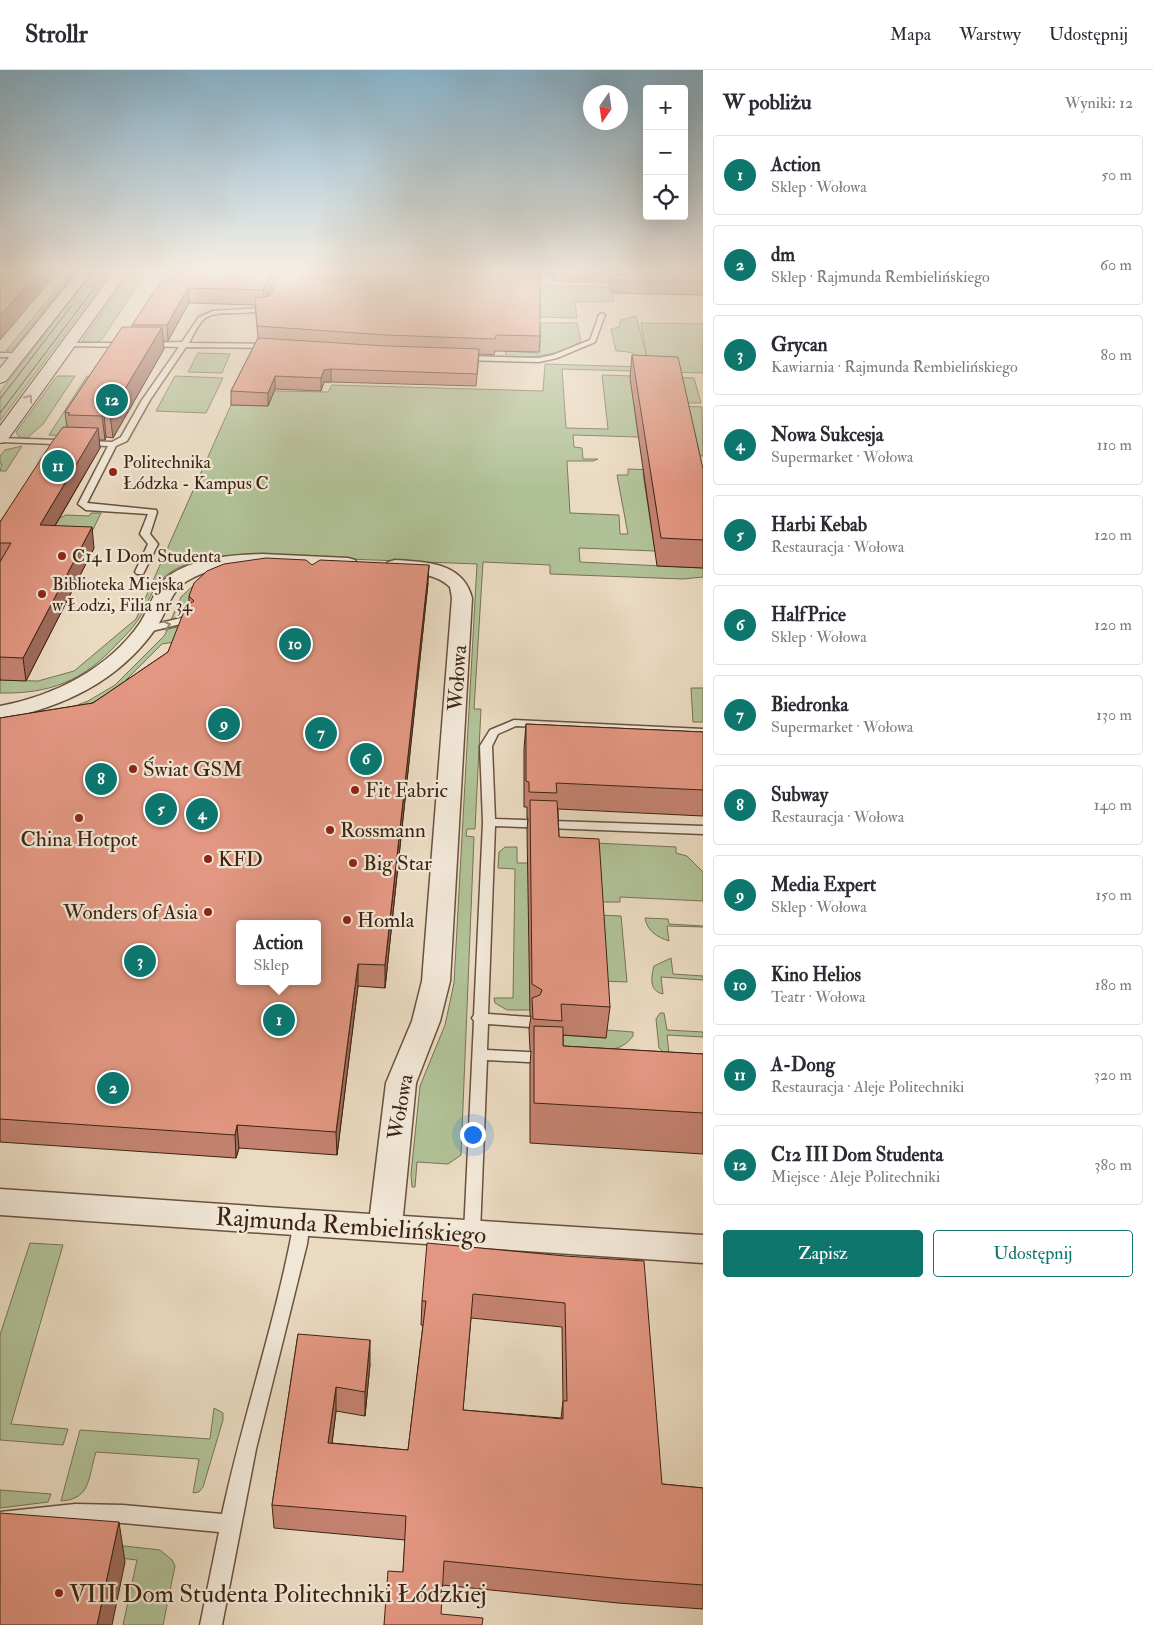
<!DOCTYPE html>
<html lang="pl">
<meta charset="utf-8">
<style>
:root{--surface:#fff;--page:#f2f2f3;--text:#2b2b33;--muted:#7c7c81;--line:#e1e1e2;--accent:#0f766e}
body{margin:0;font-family:"IM FELL Double Pica",serif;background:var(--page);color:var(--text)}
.controls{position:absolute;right:15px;top:15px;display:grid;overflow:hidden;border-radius:5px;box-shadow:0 5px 20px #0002}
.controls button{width:45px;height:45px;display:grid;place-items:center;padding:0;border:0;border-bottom:1px solid var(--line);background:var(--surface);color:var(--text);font:25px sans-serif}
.compass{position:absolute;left:583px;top:15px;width:45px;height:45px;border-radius:50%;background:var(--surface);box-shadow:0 5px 20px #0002;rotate:193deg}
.you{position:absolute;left:472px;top:1064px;width:18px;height:18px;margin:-12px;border:4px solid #fff;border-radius:50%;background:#1a73e8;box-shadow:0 0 0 8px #1a73e833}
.badge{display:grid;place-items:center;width:32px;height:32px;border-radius:50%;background:var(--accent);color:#fff;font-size:16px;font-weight:700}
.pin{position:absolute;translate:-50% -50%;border:2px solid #fff;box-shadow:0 1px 5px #0006}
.popup{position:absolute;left:236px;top:850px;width:85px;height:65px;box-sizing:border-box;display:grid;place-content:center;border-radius:5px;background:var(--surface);filter:drop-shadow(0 1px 4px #0005);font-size:16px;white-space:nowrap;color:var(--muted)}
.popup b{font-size:19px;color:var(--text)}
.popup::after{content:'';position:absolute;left:50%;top:100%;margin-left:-10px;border:10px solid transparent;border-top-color:var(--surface)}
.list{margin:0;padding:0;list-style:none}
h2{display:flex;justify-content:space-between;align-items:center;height:65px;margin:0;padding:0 20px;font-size:21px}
h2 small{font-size:16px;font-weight:400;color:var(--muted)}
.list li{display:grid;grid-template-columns:32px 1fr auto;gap:15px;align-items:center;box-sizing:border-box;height:80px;margin:0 10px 10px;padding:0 10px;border:1px solid var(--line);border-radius:5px}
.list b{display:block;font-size:19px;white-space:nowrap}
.list p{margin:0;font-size:16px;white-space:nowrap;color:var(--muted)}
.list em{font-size:16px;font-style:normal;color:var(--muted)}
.actions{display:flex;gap:10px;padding:15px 20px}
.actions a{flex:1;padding:11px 0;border:1px solid var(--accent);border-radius:5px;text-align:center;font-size:18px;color:var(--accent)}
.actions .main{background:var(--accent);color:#fff}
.icon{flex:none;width:28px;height:28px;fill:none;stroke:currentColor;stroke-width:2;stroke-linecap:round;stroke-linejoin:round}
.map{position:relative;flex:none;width:703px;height:1555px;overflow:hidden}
header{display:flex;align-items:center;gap:30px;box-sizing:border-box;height:70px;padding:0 25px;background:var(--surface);border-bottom:1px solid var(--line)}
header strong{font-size:24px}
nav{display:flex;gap:28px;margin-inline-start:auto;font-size:18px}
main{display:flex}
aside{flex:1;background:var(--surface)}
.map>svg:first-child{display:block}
.green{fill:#b1c197;stroke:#787254}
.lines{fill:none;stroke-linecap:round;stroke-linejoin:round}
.lane-casing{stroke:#69513e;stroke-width:3}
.street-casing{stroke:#69513e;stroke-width:3}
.secondary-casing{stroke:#3e2312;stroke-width:2}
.lane{fill:#f1e7d7;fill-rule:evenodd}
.street{fill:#f1e7d7;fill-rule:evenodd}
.secondary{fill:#f1e7d7;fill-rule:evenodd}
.tram{stroke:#3e2312;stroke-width:1}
.wall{fill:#c38270;stroke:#3e2312;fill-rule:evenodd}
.shaded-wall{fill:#9f6a5b;stroke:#3e2312}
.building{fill:#e39782;stroke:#3e2312;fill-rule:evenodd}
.oneway{stroke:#988574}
.poi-dot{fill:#8f2418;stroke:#f1e7d7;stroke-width:2}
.labels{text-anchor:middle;stroke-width:4.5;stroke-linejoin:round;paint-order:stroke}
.far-poi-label{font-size:18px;fill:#3e2312;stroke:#f1e7d7;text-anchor:start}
.street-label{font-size:21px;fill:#3e2312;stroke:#f1e7d7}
.poi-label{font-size:21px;fill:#3e2312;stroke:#f1e7d7;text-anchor:start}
.near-street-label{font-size:25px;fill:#3e2312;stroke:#f1e7d7}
.near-poi-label{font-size:25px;fill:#3e2312;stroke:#f1e7d7;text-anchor:start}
</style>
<header>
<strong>Strollr</strong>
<nav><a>Mapa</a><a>Warstwy</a><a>Udostępnij</a></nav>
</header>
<main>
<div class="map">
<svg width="703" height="1555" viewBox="0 0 703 1555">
<rect width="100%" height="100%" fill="#eadac1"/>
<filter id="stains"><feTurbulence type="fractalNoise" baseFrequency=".004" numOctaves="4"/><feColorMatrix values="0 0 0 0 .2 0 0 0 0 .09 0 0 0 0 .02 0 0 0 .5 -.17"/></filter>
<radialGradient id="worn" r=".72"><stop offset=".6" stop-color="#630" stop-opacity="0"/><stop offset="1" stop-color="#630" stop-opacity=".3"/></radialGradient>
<!-- green -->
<g class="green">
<path d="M73,199H77L13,279L6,281Z"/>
<path d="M95,199H113L0,351V322Z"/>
<path d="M139,199L147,201L102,269L96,273L82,271L130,203Z"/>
<path d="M540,216L609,217L614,231L575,232L577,248L541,247Z"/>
<path d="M636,246L647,287L641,253L703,254V303L562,299L566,358L608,359L602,305L694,308L701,333H680L639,367L573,365L574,377L582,378L583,389H598L593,391H567L570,443L619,445L620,464H628L617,405H628V399L703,402L695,405L643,403L655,481L579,478L580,492L703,498V507L683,509L550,504V495L483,492L474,639H481L475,759H467L466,766L474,767L461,1085L448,1094L417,1092L415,1117H412L411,1104L420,1016L445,955L454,913L477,494C425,492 374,490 322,488C276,486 224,478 180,497C157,507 152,524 141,545C135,556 126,565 117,574C83,611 50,624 0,623V610L38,611L74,601L136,549L231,335L268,336L274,321L328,322L332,315L543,321L545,294L644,297C635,282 634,282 616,281L611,259L619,257L621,250Z"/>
<path d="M541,253H577L581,271C560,286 532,287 507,288L505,281L540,283Z"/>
<path d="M198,283L230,284L222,303L188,302Z"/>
<path d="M57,306H75L43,354L27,368L19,367L16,362Z"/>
<path d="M87,306L104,307L66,366L49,365Z"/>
<path d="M175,306L223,308L206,343L156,341Z"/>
<path d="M681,336L702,337L703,386L683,385Z"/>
<path d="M22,376L6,401H0L2,394H0V386L5,380Z"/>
<path d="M91,443H101L85,476L9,471L66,445L89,446Z"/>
<path d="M195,514L191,543L171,550L181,527Z"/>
<path d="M187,555L181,571L162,574L120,616L92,633L65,644L62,641L88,631L115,615L164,566L168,559Z"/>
<path d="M691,618H703V652H693Z"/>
<path d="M555,771L676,777V783L687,786L703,802V831L620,827V832H598L530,940H507L495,933L494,928H513L515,799L498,798L499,782L505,777H517V793H528Z"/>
<path d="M599,845L621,846L627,912L603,911Z"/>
<path d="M645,848L668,849L669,854L703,856V857L667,856L669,871C657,867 647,861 645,848Z"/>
<path d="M671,888L673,904L703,906V910L661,907L663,924C649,921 651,907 654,896Z"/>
<path d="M660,943H664L667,960L703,962V967L667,965L669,983H664L659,978L656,949Z"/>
<path d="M606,960L633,962V966C617,989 582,979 558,978V965L606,968Z"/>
<path d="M30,1173L63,1175L11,1354L68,1359L63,1375L0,1370V1265Z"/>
<path d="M214,1338L223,1343V1350L203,1417L199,1422L193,1423L199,1389L96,1382C88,1406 92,1429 61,1431L80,1360L210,1369Z"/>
<path d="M0,1420L51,1424L48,1432L0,1438Z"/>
<path d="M79,1471L160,1480L172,1490L175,1496L163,1555H123L137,1490L75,1483Z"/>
</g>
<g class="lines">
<!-- lane casing -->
<g class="lane-casing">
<g id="lane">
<path d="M270,233L272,236C253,249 218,237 204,249C198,254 193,266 189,273L271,274L274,276L271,278L186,277L150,330L127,371L116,376L87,433L156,440L157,442L150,464L158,474L143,504H137L135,502L148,474L140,464L148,444L86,440L78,434L108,376L0,372V368L112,372L121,367L142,330L179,277L148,276L146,275V273L182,272L199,247L213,241L260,238Z"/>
<path d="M602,243L605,245L595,272L557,288L539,292L463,290L459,288L463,286L539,288L553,285L590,270L599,245Z"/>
<path d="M66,273H126L129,275L126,277L68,276L66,275Z"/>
<path d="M0,283H18L22,285L18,287H0Z"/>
<path d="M189,546L194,549L193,551L144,563L139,560L140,558Z"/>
<path d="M514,650L703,659V665L516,656L498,664L492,676L495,749L703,756V764L495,756L488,944L530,947L535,949L537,952L535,955L530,957L488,954L487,980L546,983L551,984L553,988L551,992L546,993L487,990L480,1163L478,1168L472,1170L466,1168L464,1163L474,951L472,948L474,945L483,752L480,676L490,660Z"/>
<path d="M302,1145L308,1147L310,1152L307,1174L256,1379L222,1555H200L219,1462L123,1453L75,1452L0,1460V1442L75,1434L123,1435L222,1444C243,1346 276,1251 294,1152L296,1147Z"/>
</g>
</g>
<!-- street casing -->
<g class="street-casing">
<g id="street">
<path d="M609,199H621L624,213L622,216H614Z"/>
<path d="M262,484L348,488L355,490L357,494L355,498L348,500C297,497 233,484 187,511C170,521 167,543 156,558C118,612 63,637 0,650V636C54,626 108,599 140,553C151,536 155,514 173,503C200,487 232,485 262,484Z"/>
<path d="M395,490C426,492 463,492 472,528L450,911L440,951L416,1013L403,1146L703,1165V1193L0,1145V1119L370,1144L386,1013L412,951L422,911L452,528L450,517C432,500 410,505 388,500L386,496L388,492Z"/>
</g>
</g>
<!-- secondary casing -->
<g class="secondary-casing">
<g id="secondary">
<path d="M80,199H94L6,311L0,313V298Z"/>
<path d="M116,199H130L6,372L0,373V356Z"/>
</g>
</g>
<!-- lane -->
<use href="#lane" class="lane"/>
<!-- street -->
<use href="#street" class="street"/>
<!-- secondary -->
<use href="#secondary" class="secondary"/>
<!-- tram -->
<g class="tram">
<path d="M0,329L72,235"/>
<path d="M0,343L109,199"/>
</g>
</g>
<!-- wall -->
<g class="wall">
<path d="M279,199L268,226L497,201L540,266L539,282L495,281L494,285L479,284L476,316L331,312H324L321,321L275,319L268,336L231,335V321L258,268L255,235L189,233L168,271H163L164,279L113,368L106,367L105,370H99L100,378L55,456L94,478L26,611L0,610V452L67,357L65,342L132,257V255L171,211Z"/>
<path d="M551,199H613L614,204L623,205V199H703V225L612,223L609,212L553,211Z"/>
<path d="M632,285L703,399V498L657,496L630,308Z"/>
<path d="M312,495L428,513L385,918L358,916L337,1085L239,1078L236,1088L0,1072V648L93,633L168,582L189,534V526Z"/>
<path d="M526,654L703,662V746L558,739L559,767L610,937L606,968L563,965V976L703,984V1084L530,1073V995L531,981L530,980L529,959L531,946L530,945L527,759L528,748H527V737H524V679Z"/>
<path d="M565,1186L662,1414L703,1418V1539L618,1533L442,1515L384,1555L403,1502L405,1470L274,1458L272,1435L298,1264L370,1294L365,1346L336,1341L332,1373L408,1380L423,1255H421L422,1231ZM471,1248L562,1257L563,1331L561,1348L463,1340Z"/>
</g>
<!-- shaded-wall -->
<g class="shaded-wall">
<path d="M41,199H60L0,270V246Z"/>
<path d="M272,199H279L264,235L263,220Z"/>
<path d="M188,218L189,233L168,271L167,255Z"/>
<path d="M162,257L164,279L113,368L110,344Z"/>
<path d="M331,299V312H324L321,321V308L324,300Z"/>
<path d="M275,306V319L268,336V323Z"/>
<path d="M104,344L106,367L105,370L102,346Z"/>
<path d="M98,358L100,378L43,476L40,455Z"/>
<path d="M92,457L94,478L26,611L23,588Z"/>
<path d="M429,495L428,513L385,918V895Z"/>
<path d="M358,894V916L337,1085L336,1062Z"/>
<path d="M237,1055L239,1078L236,1088L235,1065Z"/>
<path d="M370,1270V1294L365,1346V1322Z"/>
<path d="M336,1317V1341L329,1397L328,1373Z"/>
<path d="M119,1452L125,1492L112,1555H97Z"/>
</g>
<!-- building -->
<g class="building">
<path d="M0,199H41L0,246Z"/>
<path d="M178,199H272L263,220L188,218L167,255H132L161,211H171Z"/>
<path d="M282,199H497V201H540V266L496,265L495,269L386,265L257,256L255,228L270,226Z"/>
<path d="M610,199H613L614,204L623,205L627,199H703V212L613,210Z"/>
<path d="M122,257H162L110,344H104L102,346L68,345L70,343L65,342Z"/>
<path d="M258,268L386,276L479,279L477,304L331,299L324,300L321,308L275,306L268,323L231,321Z"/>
<path d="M632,285L678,287L703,399V470L661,468Z"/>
<path d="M63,357L98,358L40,455L92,457L23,588L0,587V492L11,473H0V452L52,372Z"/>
<path d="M266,488L306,490L312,495L320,490L429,495L385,895L358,894L336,1062L237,1055L235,1065L0,1049V648L93,633L168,582L186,536L194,531L189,526L194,513L207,501L224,494ZM240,854H318V911H240Z"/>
<path d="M526,654L703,662V720L556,713L557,723L529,722V712L526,711Z"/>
<path d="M530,730L557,731L559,767L599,769L610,937L561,934L562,951L533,949L532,928L540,925L542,920L532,914Z"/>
<path d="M534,956L563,957V976L703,984V1043L534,1033Z"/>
<path d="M427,1173L565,1186L644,1191L662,1414L703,1418V1515L623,1509L444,1491L441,1544L483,1548L482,1555H384L388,1501L403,1502L406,1446L272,1435L298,1264L370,1270L365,1322L336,1317L328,1373L408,1380L426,1231H422ZM473,1224L565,1233L567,1331H563V1349L463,1340Z"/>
<path d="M0,1443L119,1452L97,1555H0Z"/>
</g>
<!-- one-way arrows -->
<defs><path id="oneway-chevron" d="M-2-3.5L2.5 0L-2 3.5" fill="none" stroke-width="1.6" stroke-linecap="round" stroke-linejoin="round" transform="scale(1.25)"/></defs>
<g class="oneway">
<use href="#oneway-chevron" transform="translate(29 328) rotate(-54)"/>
<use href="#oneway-chevron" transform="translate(167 555) rotate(-14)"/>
</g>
<!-- sky -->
<linearGradient id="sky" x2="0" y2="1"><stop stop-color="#88b7d2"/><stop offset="0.48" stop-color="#f6eee3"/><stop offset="1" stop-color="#f6eee3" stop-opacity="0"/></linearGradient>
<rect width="703" height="417" fill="url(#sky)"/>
<!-- markers -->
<g class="poi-dot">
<circle cx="113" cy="402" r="5"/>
<circle cx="62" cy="486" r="5"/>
<circle cx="42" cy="524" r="5"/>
<circle cx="133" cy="699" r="5"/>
<circle cx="355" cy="720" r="5"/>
<circle cx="79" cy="748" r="5"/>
<circle cx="330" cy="760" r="5"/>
<circle cx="208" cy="789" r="5"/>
<circle cx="353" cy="793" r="5"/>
<circle cx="208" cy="842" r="5"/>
<circle cx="347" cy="850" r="5"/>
<circle cx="59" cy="1523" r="5"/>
</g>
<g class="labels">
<!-- far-poi labels -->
<g class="far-poi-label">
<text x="123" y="398">Politechnika<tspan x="123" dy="21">Łódzka - Kampus C</tspan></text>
<text x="72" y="492">C14 I Dom Studenta</text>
<text x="52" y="520">Biblioteka Miejska<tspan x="52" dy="21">w Łodzi, Filia nr 34</tspan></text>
</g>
<!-- street labels -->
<g class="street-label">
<text transform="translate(457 608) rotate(-86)" y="7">Wołowa</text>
<text transform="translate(400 1037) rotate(-80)" y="7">Wołowa</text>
</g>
<!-- poi labels -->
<g class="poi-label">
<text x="143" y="706">Świat GSM</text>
<text x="365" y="727">Fit Fabric</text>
<text x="340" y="767">Rossmann</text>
<text x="79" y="776" text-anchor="middle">China Hotpot</text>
<text x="218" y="796">KFD</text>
<text x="363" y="800">Big Star</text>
<text x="198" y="849" text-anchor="end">Wonders of Asia</text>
<text x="357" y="857">Homla</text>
</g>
<!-- near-street labels -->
<g class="near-street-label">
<text transform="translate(351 1155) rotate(4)" y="9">Rajmunda Rembielińskiego</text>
</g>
<!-- near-poi labels -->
<g class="near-poi-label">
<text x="69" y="1532">VIII Dom Studenta Politechniki Łódzkiej</text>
</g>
</g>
<rect width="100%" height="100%" filter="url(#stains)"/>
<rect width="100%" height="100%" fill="url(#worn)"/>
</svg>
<div class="controls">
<button>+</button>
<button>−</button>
<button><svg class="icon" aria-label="locate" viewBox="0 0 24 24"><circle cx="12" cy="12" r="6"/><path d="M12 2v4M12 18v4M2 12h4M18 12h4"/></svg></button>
</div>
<svg class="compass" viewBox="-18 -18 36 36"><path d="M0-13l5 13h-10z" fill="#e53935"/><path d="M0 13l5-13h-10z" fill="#7c7c81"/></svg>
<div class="you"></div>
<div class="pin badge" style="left:279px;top:950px">1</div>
<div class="popup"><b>Action</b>Sklep</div>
<div class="pin badge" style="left:113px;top:1018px">2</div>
<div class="pin badge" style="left:140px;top:891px">3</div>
<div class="pin badge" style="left:202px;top:744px">4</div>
<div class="pin badge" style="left:161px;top:739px">5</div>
<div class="pin badge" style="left:366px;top:689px">6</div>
<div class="pin badge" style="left:321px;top:663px">7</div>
<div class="pin badge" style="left:101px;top:709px">8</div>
<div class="pin badge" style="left:224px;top:654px">9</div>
<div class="pin badge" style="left:295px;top:574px">10</div>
<div class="pin badge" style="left:58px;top:396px">11</div>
<div class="pin badge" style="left:112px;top:330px">12</div>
</div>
<aside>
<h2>W pobliżu<small>Wyniki: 12</small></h2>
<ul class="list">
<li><span class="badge">1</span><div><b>Action</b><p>Sklep · Wołowa</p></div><em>50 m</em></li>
<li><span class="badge">2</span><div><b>dm</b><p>Sklep · Rajmunda Rembielińskiego</p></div><em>60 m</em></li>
<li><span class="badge">3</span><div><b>Grycan</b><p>Kawiarnia · Rajmunda Rembielińskiego</p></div><em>80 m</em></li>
<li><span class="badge">4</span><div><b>Nowa Sukcesja</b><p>Supermarket · Wołowa</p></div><em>110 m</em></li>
<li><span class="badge">5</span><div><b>Harbi Kebab</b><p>Restauracja · Wołowa</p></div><em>120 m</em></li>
<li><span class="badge">6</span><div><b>HalfPrice</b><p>Sklep · Wołowa</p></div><em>120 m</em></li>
<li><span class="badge">7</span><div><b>Biedronka</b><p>Supermarket · Wołowa</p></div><em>130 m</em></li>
<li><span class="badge">8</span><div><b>Subway</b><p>Restauracja · Wołowa</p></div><em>140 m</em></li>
<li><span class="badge">9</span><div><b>Media Expert</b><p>Sklep · Wołowa</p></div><em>150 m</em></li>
<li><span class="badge">10</span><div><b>Kino Helios</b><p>Teatr · Wołowa</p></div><em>180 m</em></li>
<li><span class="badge">11</span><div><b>A-Dong</b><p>Restauracja · Aleje Politechniki</p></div><em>320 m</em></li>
<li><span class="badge">12</span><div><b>C12 III Dom Studenta</b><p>Miejsce · Aleje Politechniki</p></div><em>380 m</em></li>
</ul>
<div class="actions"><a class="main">Zapisz</a><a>Udostępnij</a></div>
</aside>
</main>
